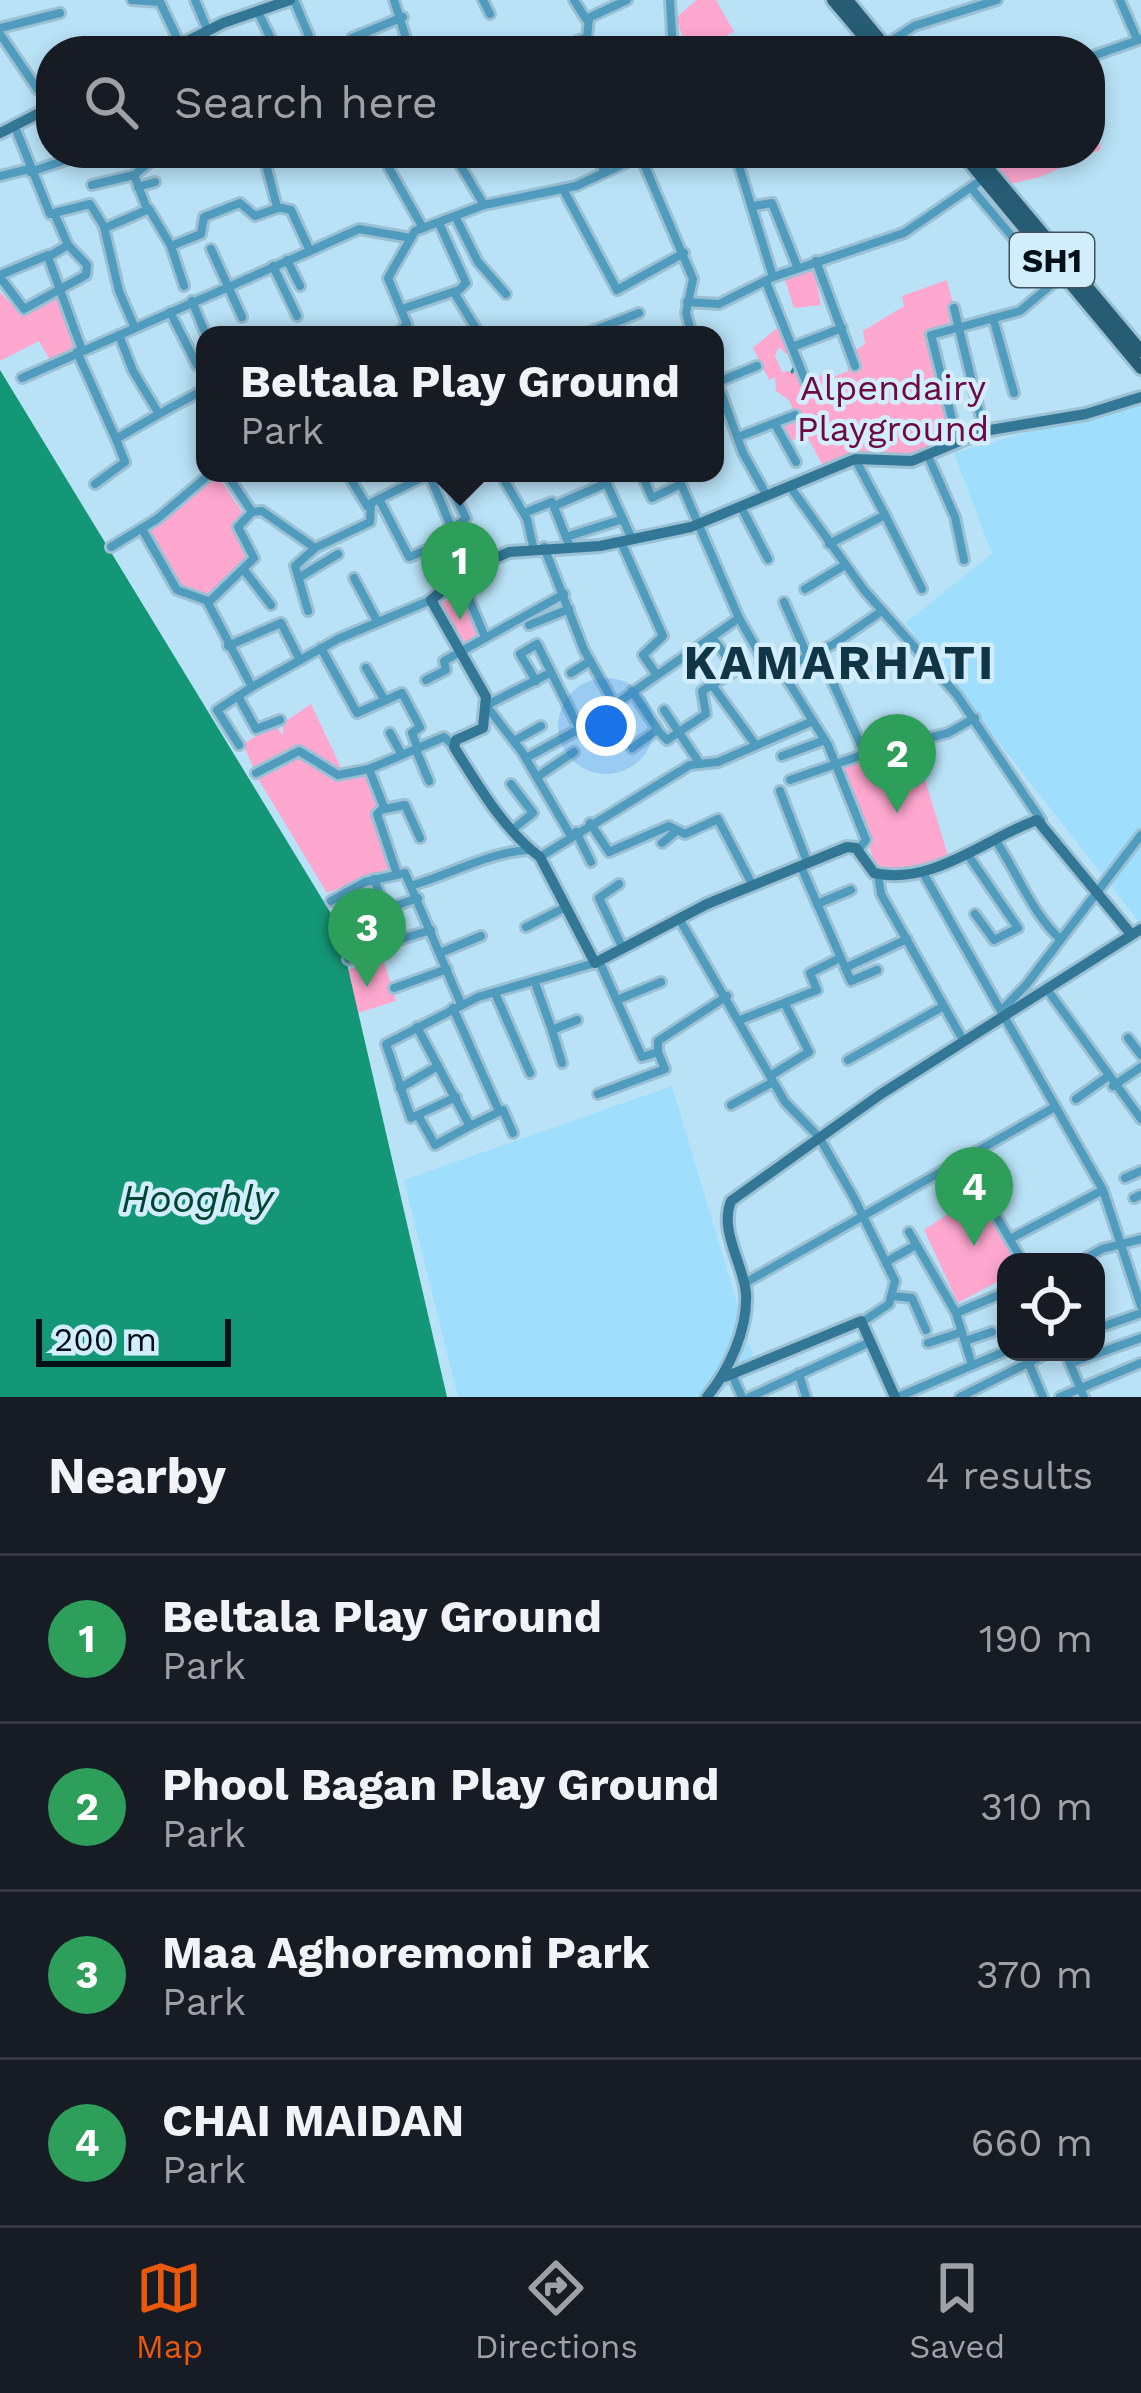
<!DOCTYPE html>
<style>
:root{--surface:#171b24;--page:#20242c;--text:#f1f3f6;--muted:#9ea1a6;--line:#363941;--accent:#ea580c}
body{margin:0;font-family:"Work Sans",sans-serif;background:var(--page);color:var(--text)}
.controls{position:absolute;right:36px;bottom:36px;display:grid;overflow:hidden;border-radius:24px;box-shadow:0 6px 18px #0003}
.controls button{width:108px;height:108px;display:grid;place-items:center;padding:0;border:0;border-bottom:3px solid var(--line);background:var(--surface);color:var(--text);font:60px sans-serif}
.scale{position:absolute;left:36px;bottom:30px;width:195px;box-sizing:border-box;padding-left:12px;border:6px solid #000f18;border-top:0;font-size:33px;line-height:42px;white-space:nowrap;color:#000f18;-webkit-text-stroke:9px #d2edfb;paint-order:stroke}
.you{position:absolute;left:606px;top:726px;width:42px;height:42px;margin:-30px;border:9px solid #fff;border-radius:50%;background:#1a73e8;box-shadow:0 0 0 18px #1a73e833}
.badge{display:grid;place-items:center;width:78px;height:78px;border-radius:50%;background:var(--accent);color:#fff;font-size:39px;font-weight:700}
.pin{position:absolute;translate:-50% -99px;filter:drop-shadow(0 3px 6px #0008)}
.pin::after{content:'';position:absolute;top:63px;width:42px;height:36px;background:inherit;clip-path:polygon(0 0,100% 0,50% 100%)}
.popup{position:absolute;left:196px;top:326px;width:528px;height:156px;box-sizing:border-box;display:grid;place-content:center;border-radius:24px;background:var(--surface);filter:drop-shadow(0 3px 9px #0005);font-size:39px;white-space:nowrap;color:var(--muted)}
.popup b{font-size:45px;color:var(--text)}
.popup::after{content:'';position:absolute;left:50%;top:100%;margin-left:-24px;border:24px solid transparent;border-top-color:var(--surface)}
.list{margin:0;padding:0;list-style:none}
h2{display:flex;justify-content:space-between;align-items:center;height:156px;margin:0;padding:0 48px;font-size:51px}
h2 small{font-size:39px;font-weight:400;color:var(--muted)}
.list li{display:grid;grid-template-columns:78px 1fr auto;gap:36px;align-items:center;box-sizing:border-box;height:168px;padding:0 48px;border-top:3px solid var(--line)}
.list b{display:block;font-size:45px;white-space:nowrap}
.list p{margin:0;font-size:39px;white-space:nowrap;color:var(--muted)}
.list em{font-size:39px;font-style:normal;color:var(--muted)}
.icon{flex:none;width:66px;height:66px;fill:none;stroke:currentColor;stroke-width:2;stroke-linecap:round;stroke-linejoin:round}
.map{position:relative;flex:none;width:1141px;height:1397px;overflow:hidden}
.search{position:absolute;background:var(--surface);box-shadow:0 6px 18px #0003;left:36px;right:36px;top:36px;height:132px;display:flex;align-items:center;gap:30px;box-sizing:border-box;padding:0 42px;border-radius:48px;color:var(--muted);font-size:45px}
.sheet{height:828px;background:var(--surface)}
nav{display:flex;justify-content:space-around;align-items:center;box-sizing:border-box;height:168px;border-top:3px solid var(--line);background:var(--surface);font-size:33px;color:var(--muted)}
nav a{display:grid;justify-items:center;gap:6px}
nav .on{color:var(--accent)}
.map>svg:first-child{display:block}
.built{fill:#9fdefd}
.green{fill:#fea7cf}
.water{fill:#149777}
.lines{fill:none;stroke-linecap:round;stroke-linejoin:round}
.stream{stroke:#149777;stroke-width:3}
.street-casing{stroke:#9bc0d3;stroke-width:14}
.secondary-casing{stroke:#9bc0d3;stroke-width:16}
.primary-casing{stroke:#9bc0d3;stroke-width:18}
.street{stroke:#509cbf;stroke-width:8}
.secondary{stroke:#337796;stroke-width:10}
.primary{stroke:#265d75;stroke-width:12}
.labels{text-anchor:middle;stroke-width:9;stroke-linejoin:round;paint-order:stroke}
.shield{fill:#d2edfb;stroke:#3f525c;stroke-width:3}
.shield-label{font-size:33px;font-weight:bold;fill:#000f18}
.park-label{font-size:36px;fill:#6b0845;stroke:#d2edfb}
.water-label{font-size:39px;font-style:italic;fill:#004534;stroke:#d2edfb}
.district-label{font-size:48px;font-weight:bold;letter-spacing:3px;fill:#0f3546;stroke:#d2edfb}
</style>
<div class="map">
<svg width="1141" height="1397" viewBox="0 0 1141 1397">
<rect width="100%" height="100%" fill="#b9e2f7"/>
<!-- built -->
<g class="built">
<path d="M1138,401L1141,404V924L905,623L992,554L954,453Z"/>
<path d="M672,1086L754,1360L716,1397H458L404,1180Z"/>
</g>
<!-- green -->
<g class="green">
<path d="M696,0H716L734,32L721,38L725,51H688L676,18Z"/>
<path d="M1098,138L1101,149L1040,177L1010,184L982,153H1090V140Z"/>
<path d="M813,263L821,305L794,308L783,274Z"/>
<path d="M947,280L958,325L930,332L955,442L898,460L824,468L806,434L787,443L779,428L796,417L789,400L776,391L775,377L769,380L753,348L783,323L793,351L786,354L779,347L775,356L782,372L800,370L808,387L825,372L835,376L848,371L847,364L856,367L855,351L865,344L863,331L904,306L902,296Z"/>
<path d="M0,292L21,314L58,292L80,350L51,362L39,341L0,361Z"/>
<path d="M216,473L245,516L232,528L250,558L206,597L179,588L146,530Z"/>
<path d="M462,591L482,634L460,650L438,605Z"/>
<path d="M311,704L343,772L305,762L339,781L367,774L392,867L327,893L257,777L296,757L255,771L243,744L275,724L283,736V723Z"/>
<path d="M915,746L949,859L878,873L842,768Z"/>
<path d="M383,959L396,1001L351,1015L341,972Z"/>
<path d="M983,1191L1025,1262H1006V1277L958,1303L924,1230Z"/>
</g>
<!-- water -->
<path class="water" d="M0,370L338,925L447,1397H0Z"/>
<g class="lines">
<!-- stream -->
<path class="stream" d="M792,372L797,362"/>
<!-- street casing -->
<g class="street-casing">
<g id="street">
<path d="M132,0L160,2L180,44"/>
<path d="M195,0L208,31"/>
<path d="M294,0L309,36"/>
<path d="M394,0L410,51"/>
<path d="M483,0L490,14"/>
<path d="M574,0L586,19L627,0"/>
<path d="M670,0L673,51"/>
<path d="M1120,0L1137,39"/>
<path d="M259,14L277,51"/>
<path d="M0,28L60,13"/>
<path d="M0,34L38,90H51"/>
<path d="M352,38L403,17"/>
<path d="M251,44L254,51"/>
<path d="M885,45L914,26L997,0"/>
<path d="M555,51L587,37L589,19"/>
<path d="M1090,57L1141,39"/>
<path d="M15,127L50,214L90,204L105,228L149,209L171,246L184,286"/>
<path d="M194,153L198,160"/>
<path d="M453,153L484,205"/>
<path d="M596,153L604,171"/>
<path d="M640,155L693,279L686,313L692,335"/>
<path d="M883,159L897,153"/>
<path d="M389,168L423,228"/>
<path d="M30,172L81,155"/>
<path d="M0,176L29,169"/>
<path d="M92,185L134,175"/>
<path d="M138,187L155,182"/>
<path d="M563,189L617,290L684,253"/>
<path d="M972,189L1052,284"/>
<path d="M754,206L772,203L797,266"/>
<path d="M147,209L134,175L161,153"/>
<path d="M55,215L68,245L48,257L82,350"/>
<path d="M455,216L478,262L506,294"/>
<path d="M439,223L466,283L455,294L480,335"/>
<path d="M104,227L119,291L135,328"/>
<path d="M171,246L201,234L204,217L240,203L255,216L278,208"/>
<path d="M211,249L242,317"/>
<path d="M310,251L359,229L411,238"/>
<path d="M287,260L300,286"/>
<path d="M816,261L855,366"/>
<path d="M273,266L297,316"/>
<path d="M0,275L48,255"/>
<path d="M0,277L24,309L86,275L87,265L67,244"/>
<path d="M773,277L904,233L983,179"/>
<path d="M766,282L806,382"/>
<path d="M192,301L206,335"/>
<path d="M687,302L719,304L773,277L735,153"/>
<path d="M954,308L984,431"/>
<path d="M402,309L456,291"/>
<path d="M170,312L197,365L205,367"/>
<path d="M993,318L1014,393"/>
<path d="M272,334V335"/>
<path d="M396,335L407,324L388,278L415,231L484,205L576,186L647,153"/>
<path d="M582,335L639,313"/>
<path d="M792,347L842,328"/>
<path d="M77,352L116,439"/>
<path d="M715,376L743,453L767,496"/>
<path d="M22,378L310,251L291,210L277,207L263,153"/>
<path d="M718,382L757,366"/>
<path d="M159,414L205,389"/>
<path d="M775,424L796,462"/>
<path d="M738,437L795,415"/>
<path d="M958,443L931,335L1020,311L1063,275"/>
<path d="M928,456L955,517L964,560"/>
<path d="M855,459L885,515"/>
<path d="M226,473L252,512L238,527L254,558L208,603L252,687L338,639L431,600"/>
<path d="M347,473L367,506"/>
<path d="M475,473H485"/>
<path d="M500,473L527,519L533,546"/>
<path d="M602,473L632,539"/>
<path d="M429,474L452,529"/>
<path d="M642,475L652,498L681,484L739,618L771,674L834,644L882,611"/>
<path d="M95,484L125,462L116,439L159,414L133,371L119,335"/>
<path d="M791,488L864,590L957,695L1041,820"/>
<path d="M379,499L409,557L429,549L455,578"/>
<path d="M554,506L607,483"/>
<path d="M741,507L768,559"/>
<path d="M252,512L262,511L315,548L370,522L371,503L431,473"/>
<path d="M524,513L552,502L570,547"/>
<path d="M142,529L177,590L208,601"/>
<path d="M566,537L623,519"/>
<path d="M621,542L663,636L643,655L656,674"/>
<path d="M829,544L885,515L922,589"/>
<path d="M111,547L157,519L211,473"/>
<path d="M544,547L584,650L614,703"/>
<path d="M438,558L451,530L466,518L444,473"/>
<path d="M244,570L271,605"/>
<path d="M300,577L338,554"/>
<path d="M460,577L485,637"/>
<path d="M354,578L377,621"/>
<path d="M805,589L845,565"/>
<path d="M784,602L808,657"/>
<path d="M308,611L295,566L314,549"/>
<path d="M529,625L569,609"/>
<path d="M228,646L281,623L300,660"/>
<path d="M321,648L357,713L402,693L420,727L412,733L418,749"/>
<path d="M366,668L384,699"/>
<path d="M781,670L828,745L866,840L858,850"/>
<path d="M571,673L590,661"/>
<path d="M426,680L446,670L444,661L564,594"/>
<path d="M536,681L520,654L537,644L579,728"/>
<path d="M712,685L755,744"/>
<path d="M632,691L658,730"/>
<path d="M238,696L256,729L280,720"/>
<path d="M487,705L548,674"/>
<path d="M488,708L522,752L571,836"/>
<path d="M664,710L700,764"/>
<path d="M390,733L402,755"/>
<path d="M514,741L541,726"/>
<path d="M239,745L217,710L252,687"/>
<path d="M632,748L657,730L667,740L706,714L702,691L736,670L712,637"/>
<path d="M416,750L429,781"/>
<path d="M865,754L948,733L975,718"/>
<path d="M782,756L825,740"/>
<path d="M526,758L583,727L739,618"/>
<path d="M369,769L384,807L377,814L396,871"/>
<path d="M256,773L299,751L338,775L369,769L444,737L454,746"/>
<path d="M537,777L574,752"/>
<path d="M790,780L865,754L819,652"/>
<path d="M511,784L533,813L512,830"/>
<path d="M780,791L808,864"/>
<path d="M384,809L405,805L420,838"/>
<path d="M590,823L609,852L669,826L685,834L718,819L753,886"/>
<path d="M576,832L591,862"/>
<path d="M1141,835L1026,985L1001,1011L1103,1190L1141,1306"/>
<path d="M996,841C1018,874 1032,913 1060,939"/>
<path d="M662,843L674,833"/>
<path d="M968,855L1018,928L994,940L975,914"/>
<path d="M540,857L690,765L718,762L813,721"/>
<path d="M802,869L851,981L877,970"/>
<path d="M922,871L1001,1011"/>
<path d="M878,875L881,894L963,1040"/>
<path d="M374,879L398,940L431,930"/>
<path d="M619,884L599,898L623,949"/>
<path d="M413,885C451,874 490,852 528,850"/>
<path d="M331,901L365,882L405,873L461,1004"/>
<path d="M817,904L851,890"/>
<path d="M386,909L418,898"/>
<path d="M681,922L785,1102L819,1137L854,1198L895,1281L889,1304L862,1322"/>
<path d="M526,927L566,907"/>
<path d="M340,931L360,920"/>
<path d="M440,953L481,936"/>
<path d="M348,959L371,947L349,891"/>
<path d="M845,968L907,939"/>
<path d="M535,983L552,1030L577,1020"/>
<path d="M394,988L447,969"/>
<path d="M1049,992L1141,1119"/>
<path d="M495,993L530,1073"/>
<path d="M617,1000L661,982"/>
<path d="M453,1008L499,1111"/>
<path d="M740,1020L817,990L810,973L840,958"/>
<path d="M417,1027L470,1126L435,1145L419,1117"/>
<path d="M552,1030L562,1063"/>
<path d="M1128,1038L1141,1055"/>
<path d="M658,1052V1041L727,996"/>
<path d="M848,1060L942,1007"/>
<path d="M770,1076L809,1052L785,1004"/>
<path d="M1113,1086L1141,1067"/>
<path d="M400,1088L438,1066"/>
<path d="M598,1094L665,1069L658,1052L642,1057L600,963"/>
<path d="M456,1097L411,1118L386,1044L478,997L595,963"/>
<path d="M1076,1099L1107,1077"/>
<path d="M731,1105L773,1082"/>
<path d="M470,1126L503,1110L513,1133"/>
<path d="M964,1161L1023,1262"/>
<path d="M1125,1178L1141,1171"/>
<path d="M1134,1198L1141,1195"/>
<path d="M909,1232L956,1313L972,1365"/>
<path d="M1010,1239L1103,1190"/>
<path d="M886,1262L916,1245"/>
<path d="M1079,1262L1102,1249L1141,1239"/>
<path d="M745,1283L1055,1107"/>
<path d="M893,1296L912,1298L926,1330"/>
<path d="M956,1313L1001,1294L1006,1285"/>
<path d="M1096,1329L1141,1313"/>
<path d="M965,1341L992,1332"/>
<path d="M928,1343L962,1332"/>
<path d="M1024,1352L1043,1397"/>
<path d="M1065,1352L1084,1397"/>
<path d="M1071,1363L1141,1338"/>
<path d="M799,1374L806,1397"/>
<path d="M732,1375L742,1397"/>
<path d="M750,1397L870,1342"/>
<path d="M898,1397L1006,1351"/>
<path d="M960,1397L1050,1352"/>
<path d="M1060,1397L1141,1363"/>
</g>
</g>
<!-- secondary casing -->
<g class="secondary-casing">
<g id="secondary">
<path d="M168,51L223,23L290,0"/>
<path d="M0,133L51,107"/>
<path d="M1131,934L1037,820C986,838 933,886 874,873L856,848L847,847L707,904L595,963L540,857C504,830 479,787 454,747L456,740L483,728L486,697L431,600L468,570L509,552L600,546L691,527L855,459L912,461L984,431L1086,414L1141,397"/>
<path d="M725,1377L861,1321L895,1397"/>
<path d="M707,1397C729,1370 748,1329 746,1293C743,1263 719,1231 731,1201L881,1094L1141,929"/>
</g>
</g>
<!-- primary casing -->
<g class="primary-casing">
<g id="primary">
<path d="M833,0L876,51"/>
<path d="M847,0L889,51"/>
<path d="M962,153L1141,368"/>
<path d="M975,153L1141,351"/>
</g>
</g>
<!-- street -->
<use href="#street" class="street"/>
<!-- secondary -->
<use href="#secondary" class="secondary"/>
<!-- primary -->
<use href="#primary" class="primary"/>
</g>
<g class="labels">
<!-- shield labels -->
<rect class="shield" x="1010" y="233" width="84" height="54" rx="9"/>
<g class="shield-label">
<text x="1052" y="272">SH1</text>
</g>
<!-- park labels -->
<g class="park-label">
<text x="893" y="400">Alpendairy<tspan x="893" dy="41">Playground</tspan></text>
</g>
<!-- water labels -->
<g class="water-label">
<text x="197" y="1212">Hooghly</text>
</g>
<!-- district labels -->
<g class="district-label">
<text x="840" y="679">KAMARHATI</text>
</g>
</g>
</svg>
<div class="controls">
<button><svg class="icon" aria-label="locate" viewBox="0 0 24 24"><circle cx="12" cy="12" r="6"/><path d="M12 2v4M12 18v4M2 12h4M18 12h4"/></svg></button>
</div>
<div class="scale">200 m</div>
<div class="you"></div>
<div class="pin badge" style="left:460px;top:620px;background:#2e9e5b">1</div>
<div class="popup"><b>Beltala Play Ground</b>Park</div>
<div class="pin badge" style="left:897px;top:813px;background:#2e9e5b">2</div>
<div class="pin badge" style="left:367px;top:987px;background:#2e9e5b">3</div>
<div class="pin badge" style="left:974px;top:1246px;background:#2e9e5b">4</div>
<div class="search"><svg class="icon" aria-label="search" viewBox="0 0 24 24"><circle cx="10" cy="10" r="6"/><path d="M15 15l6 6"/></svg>Search here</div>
</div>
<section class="sheet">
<h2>Nearby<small>4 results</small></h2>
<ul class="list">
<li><span class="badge" style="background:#2e9e5b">1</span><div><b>Beltala Play Ground</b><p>Park</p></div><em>190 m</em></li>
<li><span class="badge" style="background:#2e9e5b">2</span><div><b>Phool Bagan Play Ground</b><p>Park</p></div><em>310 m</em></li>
<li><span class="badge" style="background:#2e9e5b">3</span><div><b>Maa Aghoremoni Park</b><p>Park</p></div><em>370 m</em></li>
<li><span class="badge" style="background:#2e9e5b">4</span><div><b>CHAI MAIDAN</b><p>Park</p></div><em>660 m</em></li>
</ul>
</section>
<nav>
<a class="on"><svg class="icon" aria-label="map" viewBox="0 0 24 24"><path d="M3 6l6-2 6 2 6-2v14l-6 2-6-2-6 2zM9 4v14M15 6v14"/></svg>Map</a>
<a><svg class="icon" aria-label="directions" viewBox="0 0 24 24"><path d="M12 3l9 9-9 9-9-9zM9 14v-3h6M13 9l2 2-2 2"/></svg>Directions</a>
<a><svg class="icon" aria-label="saved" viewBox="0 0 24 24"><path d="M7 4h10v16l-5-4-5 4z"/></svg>Saved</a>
</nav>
